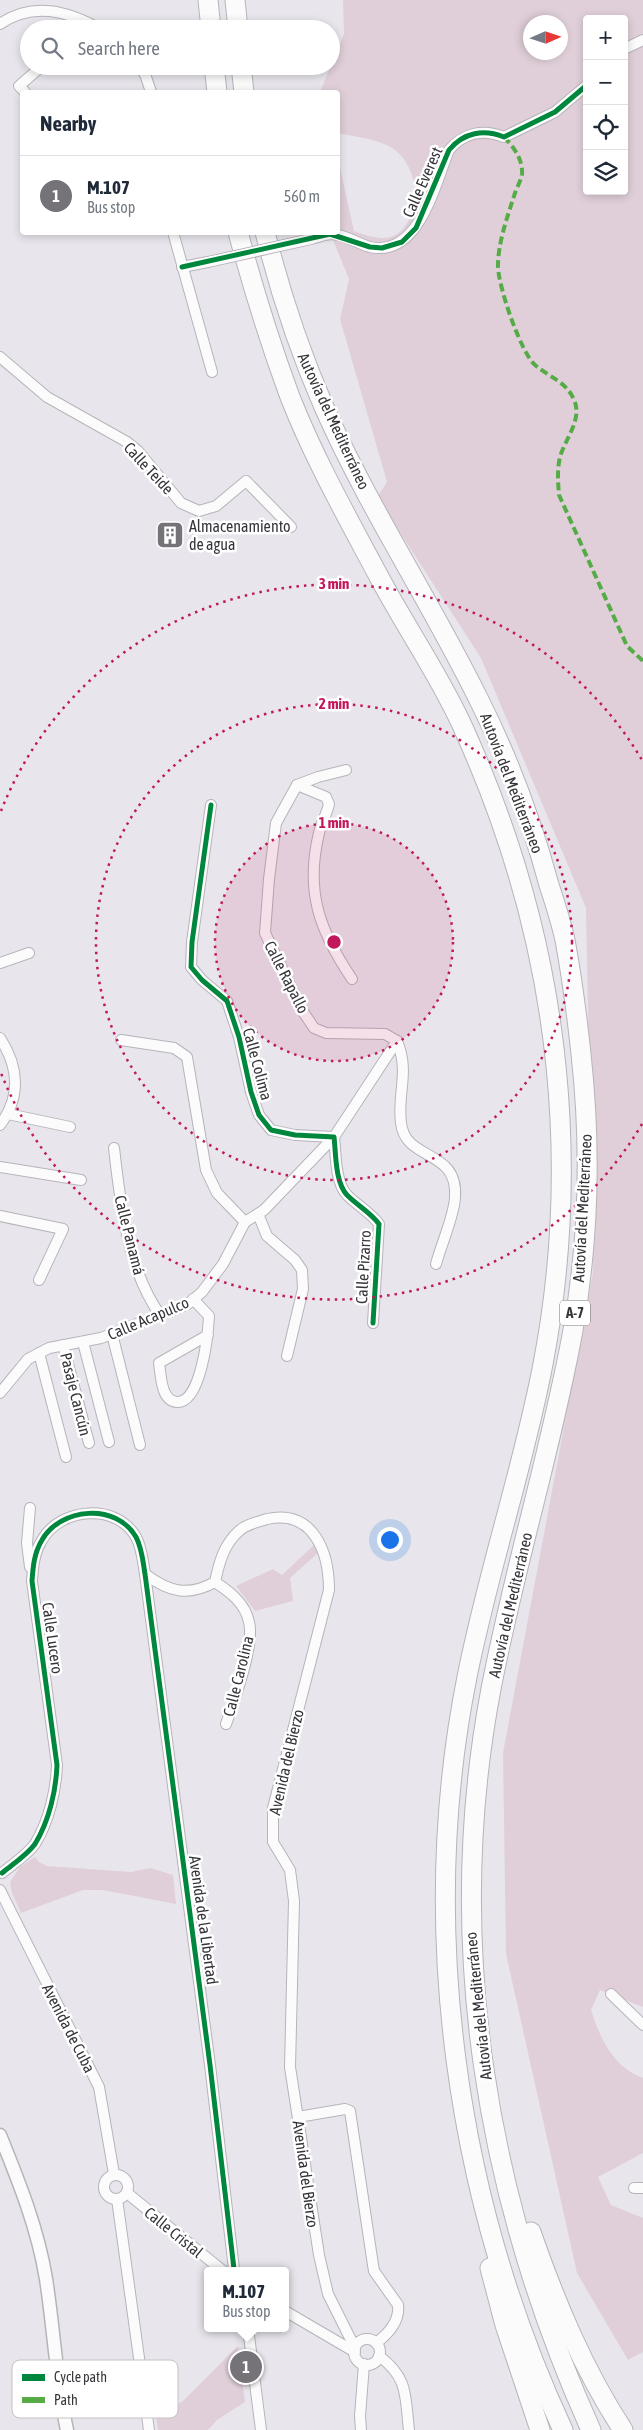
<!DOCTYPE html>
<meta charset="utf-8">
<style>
:root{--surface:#fff;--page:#f6f6f7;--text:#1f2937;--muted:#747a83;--line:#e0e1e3;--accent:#757378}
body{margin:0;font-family:"Asap Condensed",sans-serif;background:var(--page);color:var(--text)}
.controls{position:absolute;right:15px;top:15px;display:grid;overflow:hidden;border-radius:5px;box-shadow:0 2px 8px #0003}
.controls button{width:45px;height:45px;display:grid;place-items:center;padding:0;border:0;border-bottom:1px solid var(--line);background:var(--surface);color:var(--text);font:25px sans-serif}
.compass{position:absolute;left:523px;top:15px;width:45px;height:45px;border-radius:50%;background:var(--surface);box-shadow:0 2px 8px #0003;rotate:87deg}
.you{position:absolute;left:389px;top:1539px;width:18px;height:18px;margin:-12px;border:4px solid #fff;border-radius:50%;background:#1a73e8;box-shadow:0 0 0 8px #1a73e833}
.badge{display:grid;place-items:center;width:32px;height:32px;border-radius:50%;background:var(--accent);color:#fff;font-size:16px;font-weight:700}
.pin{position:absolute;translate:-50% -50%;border:2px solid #fff;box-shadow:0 1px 5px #0006}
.popup{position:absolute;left:204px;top:2267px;width:85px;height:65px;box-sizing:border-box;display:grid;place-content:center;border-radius:5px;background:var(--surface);filter:drop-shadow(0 1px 4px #0005);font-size:16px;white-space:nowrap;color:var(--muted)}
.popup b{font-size:19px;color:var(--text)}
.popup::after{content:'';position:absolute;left:50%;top:100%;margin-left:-10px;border:10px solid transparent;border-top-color:var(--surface)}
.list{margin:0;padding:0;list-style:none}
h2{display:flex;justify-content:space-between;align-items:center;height:65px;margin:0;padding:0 20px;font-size:21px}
h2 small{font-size:16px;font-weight:400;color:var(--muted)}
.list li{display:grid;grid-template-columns:32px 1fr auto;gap:15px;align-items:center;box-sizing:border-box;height:80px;padding:0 20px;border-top:1px solid var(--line)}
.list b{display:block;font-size:19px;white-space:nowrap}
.list p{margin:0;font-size:16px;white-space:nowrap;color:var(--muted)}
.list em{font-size:16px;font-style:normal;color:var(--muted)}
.icon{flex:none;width:28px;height:28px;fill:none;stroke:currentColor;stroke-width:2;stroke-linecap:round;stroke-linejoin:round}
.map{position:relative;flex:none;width:643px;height:2430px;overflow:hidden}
.search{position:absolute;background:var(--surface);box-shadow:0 2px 8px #0003;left:20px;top:20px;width:320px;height:55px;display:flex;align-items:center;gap:12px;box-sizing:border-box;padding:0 18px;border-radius:28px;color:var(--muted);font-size:19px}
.panel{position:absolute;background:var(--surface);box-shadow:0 2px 8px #0003;left:20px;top:90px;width:320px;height:145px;border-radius:5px}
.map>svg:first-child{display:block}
.green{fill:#e0cfd9;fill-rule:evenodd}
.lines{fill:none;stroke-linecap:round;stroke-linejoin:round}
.minor-casing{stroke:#b6b4b9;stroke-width:12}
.tertiary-casing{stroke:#b6b4b9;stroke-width:15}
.motorway-casing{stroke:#b6b4b9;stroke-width:21}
.minor{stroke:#fcfbfc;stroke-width:10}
.tertiary{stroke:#fcfbfc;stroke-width:12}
.motorway{stroke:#fcfbfc;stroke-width:19}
.minor-bridge-casing{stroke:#b6b4b9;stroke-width:12;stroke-linecap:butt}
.minor-bridge{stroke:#fcfbfc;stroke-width:10}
.quiet{stroke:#55ac46;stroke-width:4;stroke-dasharray:8 4;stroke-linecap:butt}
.cycleway-casing{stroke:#fff;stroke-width:8}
.cycleway{stroke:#00873e;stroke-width:5}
.ring{fill:none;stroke:#c2185b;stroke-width:2.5;stroke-dasharray:2.5 5}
.labels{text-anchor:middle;stroke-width:5;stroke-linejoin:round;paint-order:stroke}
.shield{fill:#fff;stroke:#737275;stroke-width:1}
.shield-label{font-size:15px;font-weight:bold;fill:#37353a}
.street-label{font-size:16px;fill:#37353a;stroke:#fff}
.poi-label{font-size:16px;fill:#37353a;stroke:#fff;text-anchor:start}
.key{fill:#fff;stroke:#c3c2c4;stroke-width:1}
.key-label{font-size:14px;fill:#37353a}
.centre{fill:#c2185b;stroke:#fff;stroke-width:2.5}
.ring-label{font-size:15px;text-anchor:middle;font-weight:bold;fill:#c2185b;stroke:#fff;stroke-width:5;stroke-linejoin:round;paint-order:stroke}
</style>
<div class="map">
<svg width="643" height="2430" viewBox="0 0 643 2430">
<rect width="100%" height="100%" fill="#e8e6ec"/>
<!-- green -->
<g class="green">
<path d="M343,0H643V2007L600,1990L591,2010C600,2038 613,2067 643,2078V2153L598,2177L611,2205L643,2218V2352L628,2360L577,2273L506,1954L503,1753L593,1272L586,908L481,658L377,497L387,482L340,319L349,279L330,233L338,232V159L354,231C398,248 405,233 420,194C414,186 413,175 408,166C395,139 364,139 338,133V92H320L344,34ZM587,19H624V191H587ZM530,22H560V52H530Z"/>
<path d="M315,1544L319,1552L290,1578L293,1601L255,1611L236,1586L273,1569L282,1575Z"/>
<path d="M35,1857L39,1862L47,1866L131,1872L151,1868L173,1875L176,1904L103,1890H83L21,1913L12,1893L10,1882L20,1867Z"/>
<path d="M238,2346L245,2402L217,2420L208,2430H158L155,2408L174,2406L183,2401Z"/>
</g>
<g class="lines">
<!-- minor casing -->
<g class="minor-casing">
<g id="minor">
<path d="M0,24C33,1 68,11 100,29"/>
<path d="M624,49L643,40"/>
<path d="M138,66L145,74L151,92"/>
<path d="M25,92L19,86L42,66"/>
<path d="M173,232L212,372"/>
<path d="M311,239C318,237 326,234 333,234C346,235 358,244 370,247C419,258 435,184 449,150C464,132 484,129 504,137L555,112L587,85"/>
<path d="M182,267L208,262"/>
<path d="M0,357L47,397L127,442L138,451L181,503L199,511L216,506L246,481L291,527"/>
<path d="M297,785L276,823L269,879L265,933L302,1010L314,1028L326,1033L385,1034L397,1041"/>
<path d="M297,785L326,797L329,804C327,814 321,823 319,833C305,891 319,930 352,979"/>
<path d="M297,785L318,777L346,770"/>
<path d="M211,805L192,942L191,967L202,980L227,1001L239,1037L251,1092L259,1115L271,1130L295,1135L334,1137C336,1154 335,1182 347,1195C358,1206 370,1212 379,1224L373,1323"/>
<path d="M0,963L29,953"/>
<path d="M0,1038C19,1067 21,1097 0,1125"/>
<path d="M121,1040L174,1048L187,1057L206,1170L217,1193L245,1222"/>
<path d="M397,1041C410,1073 397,1092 401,1123C405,1162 459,1148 455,1198C454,1216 441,1245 436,1264"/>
<path d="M8,1114L70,1127"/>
<path d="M114,1148C120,1202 128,1272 161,1316"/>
<path d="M0,1167L81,1180"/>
<path d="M258,1214L267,1236L295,1260L302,1270L303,1289L287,1356"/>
<path d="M0,1216L63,1229L39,1280"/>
<path d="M193,1299L209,1316C208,1335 201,1403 177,1402C161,1401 161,1376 159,1363L208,1335"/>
<path d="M112,1334L140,1445"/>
<path d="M83,1342L109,1442"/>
<path d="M63,1345L89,1443"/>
<path d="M39,1353L66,1457"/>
<path d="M0,1393L28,1359L49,1348L101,1338L188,1304L202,1292L223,1264L245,1222L264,1210L334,1137L397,1041"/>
<path d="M30,1508L27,1543L30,1567"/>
<path d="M145,1574C169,1592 188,1597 215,1582C219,1563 224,1544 239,1531C246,1524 258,1522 267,1519C314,1509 329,1553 329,1590L273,1808V1842L290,1870L294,1901L290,2067L319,2255L328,2294L355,2348"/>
<path d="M215,1582C230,1592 245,1603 249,1622C255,1645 234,1701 226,1724"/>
<path d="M2,1873C13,1864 27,1855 35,1844C49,1821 56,1791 57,1765L32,1581C33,1567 34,1553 42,1540C60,1508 116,1502 136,1537C142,1548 143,1562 145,1574L210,2065L234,2269"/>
<path d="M0,1890L99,2087L114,2174"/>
<path d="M611,1994L643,2025"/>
<path d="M298,2117L345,2109L350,2111L373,2265L374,2271L398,2305C400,2321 388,2334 376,2343"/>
<circle cx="116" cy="2187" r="12"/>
<path d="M634,2188H643"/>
<path d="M127,2193L223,2271"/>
<path d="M117,2199L149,2430"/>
<path d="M285,2311L355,2352"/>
<path d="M248,2328L261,2430"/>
<circle cx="367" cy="2352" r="13"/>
<path d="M379,2356C409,2378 405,2397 409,2430"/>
<path d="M361,2430L360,2416L364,2364"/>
</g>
</g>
<!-- tertiary casing -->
<g class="tertiary-casing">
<path id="tertiary" d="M0,2135C19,2182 38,2229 46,2279C54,2330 56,2380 67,2430"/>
</g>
<!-- motorway casing -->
<g class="motorway-casing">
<g id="motorway">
<path d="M208,0L211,29"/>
<path d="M235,0L238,29"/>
<path d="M214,66L217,92"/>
<path d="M241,66L244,92"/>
<path d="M238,232C253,288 270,343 290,397C314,458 346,515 377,573C403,623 437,671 461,723C511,832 544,947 556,1066C566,1165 562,1265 543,1364C523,1469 488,1571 467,1677C417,1927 456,2199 563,2430"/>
<path d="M265,232C280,292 299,350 324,407C369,509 431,602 480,702C509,760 532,822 549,885C555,903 561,922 565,940C572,978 577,1016 581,1054C591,1145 589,1239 573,1330C551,1451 514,1568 491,1689C443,1941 486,2197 591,2430"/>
<path d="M531,2232C555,2301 583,2369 623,2430"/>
<path d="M490,2268L505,2325L540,2430"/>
</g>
</g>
<!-- minor -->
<use href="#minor" class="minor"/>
<!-- tertiary -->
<use href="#tertiary" class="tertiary"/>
<!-- motorway -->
<use href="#motorway" class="motorway"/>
<!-- minor-bridge casing -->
<g class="minor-bridge-casing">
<path id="minor-bridge" d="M208,262L311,239"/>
</g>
<!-- minor-bridge -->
<use href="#minor-bridge" class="minor-bridge"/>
<!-- quiet -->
<path class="quiet" d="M504,137C514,147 523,160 522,174C521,181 516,189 514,196C507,218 498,243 498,266C498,286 521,353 535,365C549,377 567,382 574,400C583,419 565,439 560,457C557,470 558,482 559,495L627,646L643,661"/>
<!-- cycleway casing -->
<g class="cycleway-casing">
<g id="cycleway">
<path d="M182,267L330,234L370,247L382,248L402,242L416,228L449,150C464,132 484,129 504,137L555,112L587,85"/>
<path d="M211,805L192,942L191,967L202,980L227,1001L239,1037L251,1092L259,1115L271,1130L295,1135L334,1137C336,1154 335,1182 347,1195C358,1206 370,1212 379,1224L373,1323"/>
<path d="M2,1873C13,1864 27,1855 35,1844C49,1821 56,1791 57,1765L32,1581C33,1567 34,1553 42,1540C60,1508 116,1502 136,1537C142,1548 143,1562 145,1574L210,2065L234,2269"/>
</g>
</g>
<!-- cycleway -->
<use href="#cycleway" class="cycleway"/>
</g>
<!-- distance rings -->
<circle cx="334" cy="942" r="119" fill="#c2185b" fill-opacity=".12"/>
<g class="ring">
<circle cx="334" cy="942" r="119"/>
<circle cx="334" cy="942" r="238"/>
<path d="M642 1124A358 358 0 0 1 1 1073M1 811A358 358 0 0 1 642 760"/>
</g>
<!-- icons -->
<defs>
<g id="building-square" transform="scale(1.4375)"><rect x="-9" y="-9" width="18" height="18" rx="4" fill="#757378" stroke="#fff"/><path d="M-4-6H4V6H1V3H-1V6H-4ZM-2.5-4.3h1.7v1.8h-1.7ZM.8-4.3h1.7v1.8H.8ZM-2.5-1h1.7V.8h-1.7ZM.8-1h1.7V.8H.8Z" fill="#fff"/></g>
</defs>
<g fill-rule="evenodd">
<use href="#building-square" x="170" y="535"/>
</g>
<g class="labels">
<!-- shield labels -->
<rect class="shield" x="560" y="1300.5" width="30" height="25" rx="4"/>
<g class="shield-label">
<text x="575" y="1318">A-7</text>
</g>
<!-- street labels -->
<g class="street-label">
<text transform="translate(422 182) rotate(-66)" y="6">Calle Everest</text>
<text transform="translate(334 421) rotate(65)" y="6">Autovía del Mediterráneo</text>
<text transform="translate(149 468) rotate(47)" y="6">Calle Teide</text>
<text transform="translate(512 783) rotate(69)" y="6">Autovía del Mediterráneo</text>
<text transform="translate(287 977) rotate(63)" y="6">Calle Rapallo</text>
<text transform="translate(258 1064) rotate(75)" y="6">Calle Colima</text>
<text transform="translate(582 1208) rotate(-87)" y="6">Autovía del Mediterráneo</text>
<text transform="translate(130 1235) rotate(76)" y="6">Calle Panamá</text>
<text transform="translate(363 1267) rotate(-87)" y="6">Calle Pizarro</text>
<text transform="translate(148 1318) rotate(-23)" y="6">Calle Acapulco</text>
<text transform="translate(76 1394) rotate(76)" y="6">Pasaje Cancún</text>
<text transform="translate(510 1605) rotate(-77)" y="6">Autovía del Mediterráneo</text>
<text transform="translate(53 1638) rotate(82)" y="6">Calle Lucero</text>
<text transform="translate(238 1676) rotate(-76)" y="6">Calle Carolina</text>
<text transform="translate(286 1762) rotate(-77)" y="6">Avenida del Bierzo</text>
<text transform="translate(204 1920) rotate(82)" y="6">Avenida de la Libertad</text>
<text transform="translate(478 2006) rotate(-96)" y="6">Autovía del Mediterráneo</text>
<text transform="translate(69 2028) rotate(63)" y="6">Avenida de Cuba</text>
<text transform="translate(306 2174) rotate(82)" y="6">Avenida del Bierzo</text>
<text transform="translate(174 2232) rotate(39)" y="6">Calle Cristal</text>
</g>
<!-- poi labels -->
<g class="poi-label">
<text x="189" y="532">Almacenamiento<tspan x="189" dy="18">de agua</tspan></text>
</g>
</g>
<!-- legend -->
<rect x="12" y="2360" width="166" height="58" rx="8" class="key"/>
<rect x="22" y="2374" width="23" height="7" fill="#00873e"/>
<rect x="22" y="2397" width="23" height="6" fill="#55ac46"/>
<g class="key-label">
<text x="54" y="2382">Cycle path</text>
<text x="54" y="2405">Path</text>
</g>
<circle cx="334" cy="942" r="8" class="centre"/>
<g class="ring-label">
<text x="334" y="589">3 min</text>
<text x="334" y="709">2 min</text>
<text x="334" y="828">1 min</text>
</g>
</svg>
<div class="controls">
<button>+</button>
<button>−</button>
<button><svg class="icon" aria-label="locate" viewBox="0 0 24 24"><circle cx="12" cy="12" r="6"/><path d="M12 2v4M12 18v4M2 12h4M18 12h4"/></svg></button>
<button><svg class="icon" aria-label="layers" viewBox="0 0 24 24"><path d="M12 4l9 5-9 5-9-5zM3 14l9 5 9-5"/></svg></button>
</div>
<svg class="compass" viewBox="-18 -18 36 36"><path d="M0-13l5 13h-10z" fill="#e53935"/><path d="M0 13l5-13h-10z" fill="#747a83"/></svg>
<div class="you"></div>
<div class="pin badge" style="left:246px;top:2367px">1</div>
<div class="popup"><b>M.107</b>Bus stop</div>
<div class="search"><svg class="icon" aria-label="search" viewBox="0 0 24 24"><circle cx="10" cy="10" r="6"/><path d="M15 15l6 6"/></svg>Search here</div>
<section class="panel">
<h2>Nearby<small></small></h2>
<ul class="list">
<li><span class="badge">1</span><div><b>M.107</b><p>Bus stop</p></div><em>560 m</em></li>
</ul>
</section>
</div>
